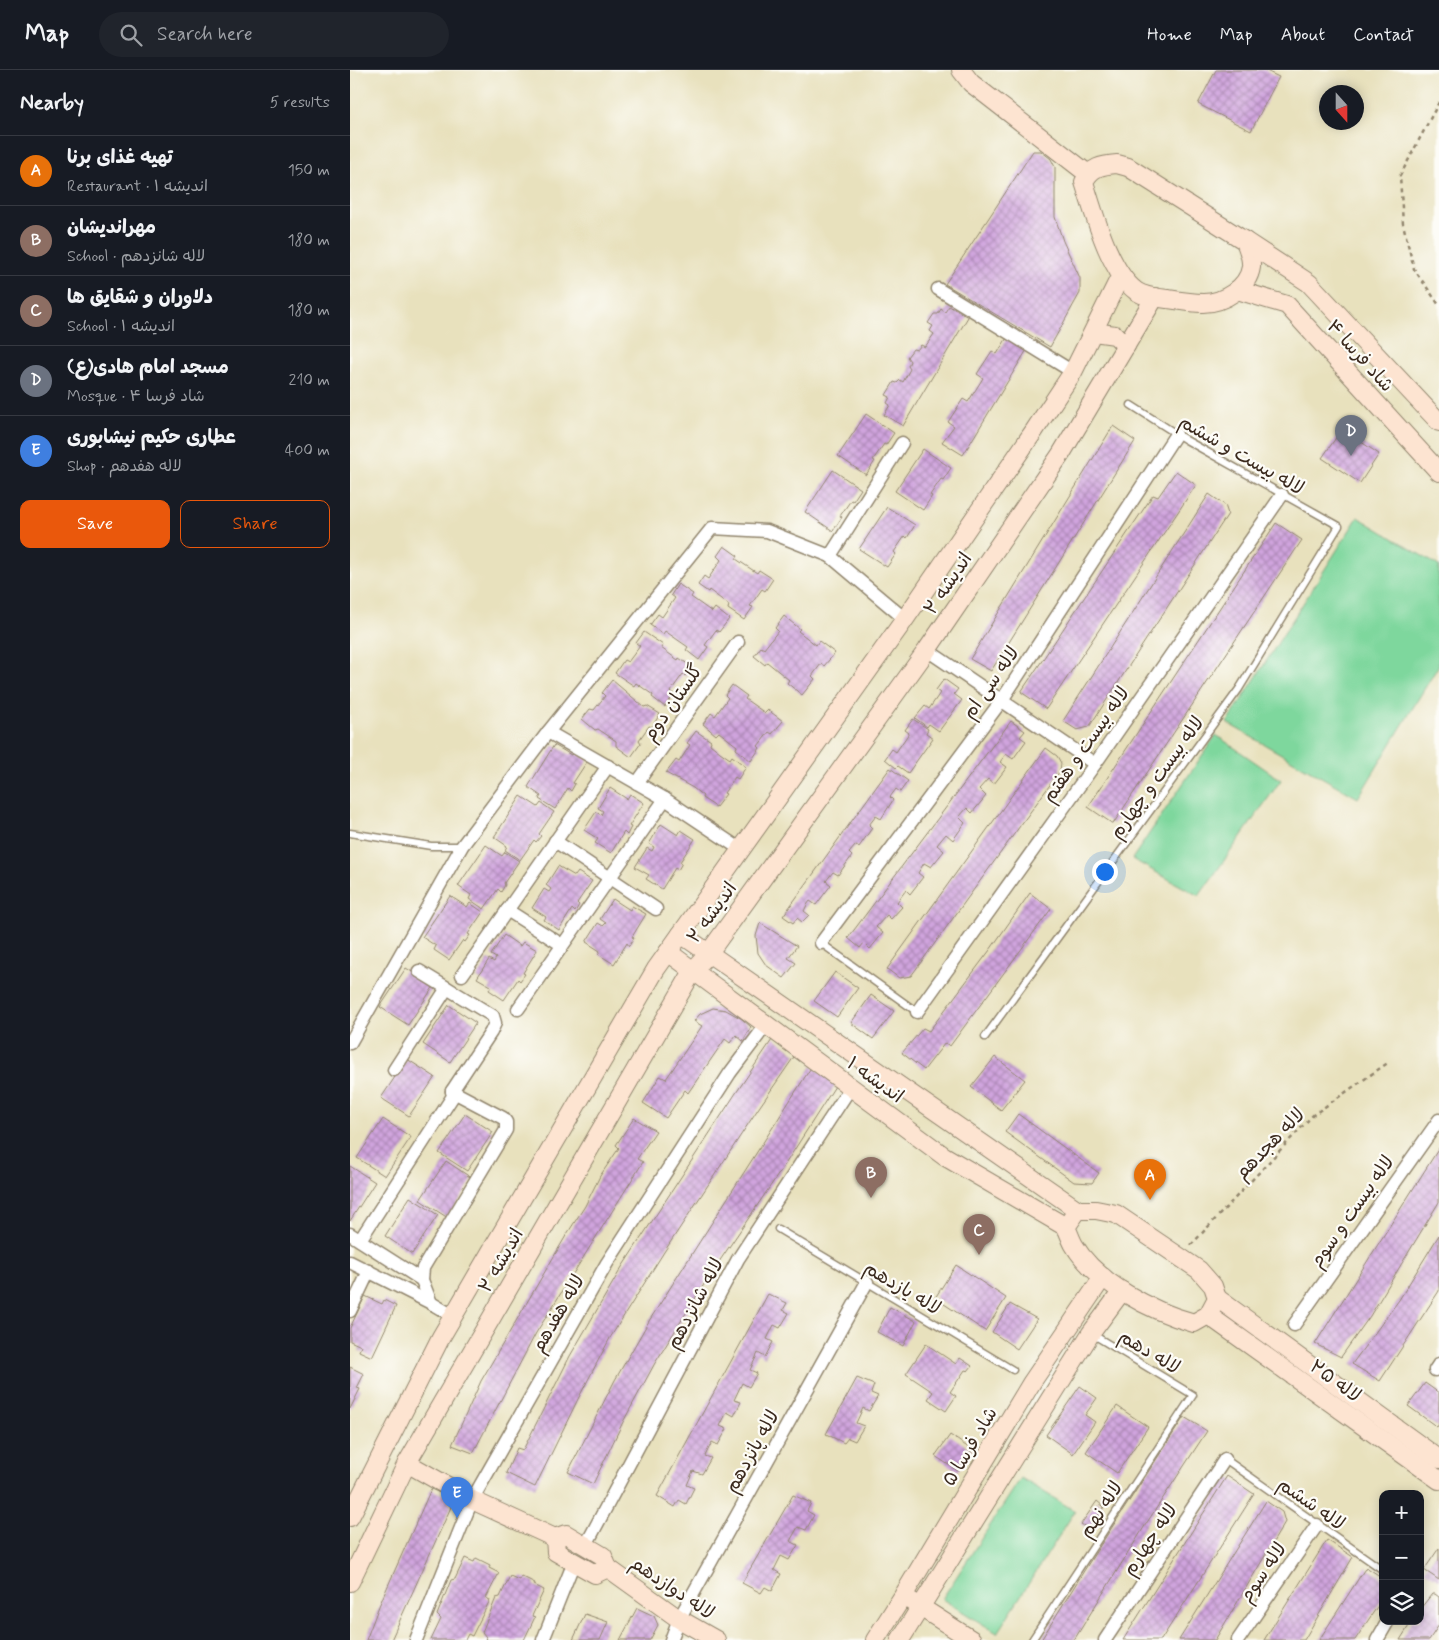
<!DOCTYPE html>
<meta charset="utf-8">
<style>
:root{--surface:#171b24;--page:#20242c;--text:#f1f3f6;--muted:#9ea1a6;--line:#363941;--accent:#ea580c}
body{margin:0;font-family:Mynerve,"Playpen Sans Arabic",sans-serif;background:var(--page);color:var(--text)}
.controls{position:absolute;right:15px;bottom:15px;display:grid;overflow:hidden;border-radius:10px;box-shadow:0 2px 12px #0003}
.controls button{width:45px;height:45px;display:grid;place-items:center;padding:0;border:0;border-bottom:1px solid var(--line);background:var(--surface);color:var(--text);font:25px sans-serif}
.compass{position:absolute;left:969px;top:15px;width:45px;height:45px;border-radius:50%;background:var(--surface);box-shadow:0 2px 12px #0003;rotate:159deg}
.you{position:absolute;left:754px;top:801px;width:18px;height:18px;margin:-12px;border:4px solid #fff;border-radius:50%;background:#1a73e8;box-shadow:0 0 0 8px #1a73e833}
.badge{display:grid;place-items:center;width:32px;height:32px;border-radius:50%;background:var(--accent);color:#fff;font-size:16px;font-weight:700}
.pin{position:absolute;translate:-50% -41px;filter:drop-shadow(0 1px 2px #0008)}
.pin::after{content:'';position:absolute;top:26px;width:18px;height:15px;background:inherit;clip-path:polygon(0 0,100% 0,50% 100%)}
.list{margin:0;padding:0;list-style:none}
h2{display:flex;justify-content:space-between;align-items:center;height:65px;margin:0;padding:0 20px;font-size:21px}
h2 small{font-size:16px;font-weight:400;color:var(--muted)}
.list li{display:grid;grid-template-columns:32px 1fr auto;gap:15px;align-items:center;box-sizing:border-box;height:70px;padding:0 20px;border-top:1px solid var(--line)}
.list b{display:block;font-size:19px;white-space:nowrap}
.list p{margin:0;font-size:16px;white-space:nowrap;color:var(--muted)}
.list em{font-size:16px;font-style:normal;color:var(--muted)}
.actions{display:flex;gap:10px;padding:15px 20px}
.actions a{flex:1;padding:11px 0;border:1px solid var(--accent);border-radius:10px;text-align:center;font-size:18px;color:var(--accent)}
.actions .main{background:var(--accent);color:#fff}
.icon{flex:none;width:28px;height:28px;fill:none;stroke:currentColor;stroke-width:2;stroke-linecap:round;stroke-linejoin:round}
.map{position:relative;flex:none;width:1089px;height:1570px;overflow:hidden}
header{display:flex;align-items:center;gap:30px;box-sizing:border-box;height:70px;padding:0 25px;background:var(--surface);border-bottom:1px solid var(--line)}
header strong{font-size:24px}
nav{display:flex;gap:28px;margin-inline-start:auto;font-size:18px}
.search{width:350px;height:45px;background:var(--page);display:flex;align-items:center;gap:12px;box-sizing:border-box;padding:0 18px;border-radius:28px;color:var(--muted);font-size:19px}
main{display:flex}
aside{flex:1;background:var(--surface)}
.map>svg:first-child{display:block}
.park{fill:#7ed79d;stroke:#5c805e}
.building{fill:url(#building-cross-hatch)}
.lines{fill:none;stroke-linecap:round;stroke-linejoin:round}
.lane-casing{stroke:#92866e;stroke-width:9}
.street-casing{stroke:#92866e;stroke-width:15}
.secondary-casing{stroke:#92866e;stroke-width:20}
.path{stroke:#92866e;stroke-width:2.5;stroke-dasharray:4 4;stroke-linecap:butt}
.lane{stroke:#fff;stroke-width:6}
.street{stroke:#fff;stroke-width:12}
.secondary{stroke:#fde4d1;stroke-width:18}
.labels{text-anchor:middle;stroke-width:4.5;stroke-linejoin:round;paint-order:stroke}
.street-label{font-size:19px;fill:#3b2a1e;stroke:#fdfcf7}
</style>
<header>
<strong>Map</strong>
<div class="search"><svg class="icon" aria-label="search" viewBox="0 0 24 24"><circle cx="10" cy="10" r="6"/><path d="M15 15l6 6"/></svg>Search here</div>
<nav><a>Home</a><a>Map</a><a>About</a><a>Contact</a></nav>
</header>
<main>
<aside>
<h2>Nearby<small>5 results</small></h2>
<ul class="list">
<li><span class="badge" style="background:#e8710a">A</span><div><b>تهیه غذای برنا</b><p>Restaurant · اندیشه ۱</p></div><em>150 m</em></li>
<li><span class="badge" style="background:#8d6e63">B</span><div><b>مهراندیشان</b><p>School · لاله شانزدهم</p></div><em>180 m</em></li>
<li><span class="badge" style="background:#8d6e63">C</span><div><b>دلاوران و شقایق ها</b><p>School · اندیشه ۱</p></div><em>180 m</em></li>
<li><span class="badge" style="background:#6b7280">D</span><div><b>مسجد امام هادی(ع)</b><p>Mosque · شاد فرسا ۴</p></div><em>210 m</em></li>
<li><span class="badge" style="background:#3f7fe0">E</span><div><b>عطاری حکیم نیشابوری</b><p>Shop · لاله هفدهم</p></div><em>400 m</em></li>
</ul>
<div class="actions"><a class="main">Save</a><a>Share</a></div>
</aside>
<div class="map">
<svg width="1089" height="1570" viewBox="0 0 1089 1570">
<defs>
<pattern id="building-cross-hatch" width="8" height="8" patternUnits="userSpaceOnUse" patternTransform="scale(1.25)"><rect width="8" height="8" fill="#d0a4de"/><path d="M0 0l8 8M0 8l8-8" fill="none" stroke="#aa86b3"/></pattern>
</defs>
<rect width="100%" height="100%" fill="#fdfcf7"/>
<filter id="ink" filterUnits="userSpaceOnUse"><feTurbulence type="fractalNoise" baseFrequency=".02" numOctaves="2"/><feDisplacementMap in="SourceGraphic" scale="10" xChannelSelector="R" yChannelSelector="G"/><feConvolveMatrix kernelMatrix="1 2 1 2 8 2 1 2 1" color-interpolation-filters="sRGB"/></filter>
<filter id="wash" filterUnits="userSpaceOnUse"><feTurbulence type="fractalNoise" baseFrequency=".0096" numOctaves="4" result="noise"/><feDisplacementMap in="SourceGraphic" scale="20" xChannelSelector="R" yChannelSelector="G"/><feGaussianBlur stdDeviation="1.12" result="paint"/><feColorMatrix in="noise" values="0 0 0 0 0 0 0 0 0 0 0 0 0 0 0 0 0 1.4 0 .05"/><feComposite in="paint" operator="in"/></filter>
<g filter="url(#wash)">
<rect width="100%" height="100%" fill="#e8e1bd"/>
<!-- park -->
<g class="park">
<path d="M1008,447L1089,496V595L1008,728L877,653Z"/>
<path d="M866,665L931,710L849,826L782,789Z"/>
<path d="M671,1408L725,1441L647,1563L592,1529Z"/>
</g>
<g id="blocks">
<!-- building -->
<g class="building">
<path d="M866,0H914L929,7L901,61L848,34Z"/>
<path d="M683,81H691L701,89L705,97V147L713,171L730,208V223L700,277L595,214Z"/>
<path d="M599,236L618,247L553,356L534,345L540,335L537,333L540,327L536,325L544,312L547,313L550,310L553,312L560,299L558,296L560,291L557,287L563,279L567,280L571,275L575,277L584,264L580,261L583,256L578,253L584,244H588L591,239L595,242Z"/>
<path d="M658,266L678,278L613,385L592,372L604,356L598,352L613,329L618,332L633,308L627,304L642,281L647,284Z"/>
<path d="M516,344L544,363L536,375L534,374L523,390L525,391L516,405L488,386Z"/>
<path d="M763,356L785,371L641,601L620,589Z"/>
<path d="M992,359L1029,384L1010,413L972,388Z"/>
<path d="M573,379L601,398L593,410L591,409L580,425L582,426L573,440L545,421Z"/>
<path d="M483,400L511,419L503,431L501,430L490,446L492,447L483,461L455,442Z"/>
<path d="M826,401L846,415L696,639L671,622L803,425L808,427Z"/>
<path d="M859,424L875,435L878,444L739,657L727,660L713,651Z"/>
<path d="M537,437L565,455L557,468L555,466L544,482L546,484L537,497L509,479Z"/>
<path d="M926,453L952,470L763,754L738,737Z"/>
<path d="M374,476L388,486L386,489L407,503L409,500L423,509L415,521L412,519L400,536L403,537L394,550L378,539L379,535L359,520L358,522L348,515L354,506L358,509L371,490L367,486Z"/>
<path d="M328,514L343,524L341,527L362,542L365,538L379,549L369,562L366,560L355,575L358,577L349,590L336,580L338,577L315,561L313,564L300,555L308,544L312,547L325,528L321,525Z"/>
<path d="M434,546L450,559L448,561L466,575L469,571L485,583L474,596L471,594L462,606L465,609L452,625L437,613L439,610L417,592L415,595L404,586L411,577L414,579L428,561L425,558Z"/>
<path d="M294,562L313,575L311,578L328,590L329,588L342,597L335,606L333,604L320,622L324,624L315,637L302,627L303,625L286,613L284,616L265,603L274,590L278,592L290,576L286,573Z"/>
<path d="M594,609L608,619L604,624L612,630L589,661L579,654L577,657L565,648L575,636L579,639L590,623L586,620Z"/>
<path d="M262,610L294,637L297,636L310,644L302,657L299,656L289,670L291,673L281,687L266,676V671L248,659L245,660L232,649L240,639L244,640L255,626L252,623Z"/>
<path d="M382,615L397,626L395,629L415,643L418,640L433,651L422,664L419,662L408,676L410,678L401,691L386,679L387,676L369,662L366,665L353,654L361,643L365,646L378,628L375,625Z"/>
<path d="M563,649L578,659L576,663L583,668L558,703L548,696L546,698L535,689L542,679L546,682L559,663L555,660Z"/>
<path d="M661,651L675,661L670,667L676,671L663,689L656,684L650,692L657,697L644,714L638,709L629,719L636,726L622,743L617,738L609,747L615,753L603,770L596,764L591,770L587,775L594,781L581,797L574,793L568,803L573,807L560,824L556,820L547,832L552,837L541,849L537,845L526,857L533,863L520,879L514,873L510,878L498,868Z"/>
<path d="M346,661L361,671L360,674L370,682L380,689L382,686L396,697L388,709L385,707L374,723L376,724L366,737L352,728L353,726L343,718L316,703L326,690L329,692L340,675L337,673Z"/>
<path d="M204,675L221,685L224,681L238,690L223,713L225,714L221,721L218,718L205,739L189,729L191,726L178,717Z"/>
<path d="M696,678L707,686L711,693L710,701L561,906L549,908L537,899Z"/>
<path d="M540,698L558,711L550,722L546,719L540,727L543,730L531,749L526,746L519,755L522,758L509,777L506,775L499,783L502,786L488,805L483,802L476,811L481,815L466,835L460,831L457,835L454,841L459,845L452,852L447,848L443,853L433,846Z"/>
<path d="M260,718L277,729L280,724L294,733L279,756L281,757L277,765L274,762L261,783L245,773L248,769L234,760L246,742L251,745L253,741L248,738Z"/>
<path d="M171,726L188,737L191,733L204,742L189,764L191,766L186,772L184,770L170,790L155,780L157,776L144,767Z"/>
<path d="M311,754L328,765L331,760L345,769L330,792L332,793L328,800L325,798L312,819L296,809L299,805L285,797L297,778L302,781L304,777L299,774Z"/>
<path d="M136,775L152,786L155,782L169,791L154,813L155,815L151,822L148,819L134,839L119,829L121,825L108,816Z"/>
<path d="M208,796L225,806L228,802L242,811L227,833L229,835L225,842L222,839L209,860L194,850L196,847L182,838L194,819L199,822L201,819L196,815Z"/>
<path d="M680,823L701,839L600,976L595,973L574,1000L552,983L573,958L579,961L640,880Z"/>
<path d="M100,826L117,837L120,833L133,842L118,864L120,865L115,872L113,870L99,890L84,880L86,876L72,867Z"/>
<path d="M263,829L280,840L282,836L296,844L282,867L284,868L279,876L277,873L264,894L248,884L250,881L236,872L248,853L253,856L256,853L250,849Z"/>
<path d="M410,853L447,876L438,888L446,893L434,908L416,895L408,883L406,866Z"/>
<path d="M154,865L170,876L173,872L187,880L173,903L175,904L170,911L168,909L154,930L139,920L141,916L127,908L139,889L144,892L146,888L141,885Z"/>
<path d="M56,898L84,916L58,955L30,937Z"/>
<path d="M485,902L508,918L487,947L464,931Z"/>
<path d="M521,925L544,941L523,969L501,953Z"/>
<path d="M99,935L126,953L100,992L73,974Z"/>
<path d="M363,938L376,940L392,949L401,957L393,971L386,965L380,973L375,969L338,1023L335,1020L316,1048L293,1033L310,1006L316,1009L352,956L344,951L350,944Z"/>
<path d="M424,967L446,984L408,1039L314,1182L260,1268L228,1329L185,1417L156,1403L167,1378L173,1380L220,1286L272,1197L386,1023Z"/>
<path d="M645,987L675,1010L651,1040L621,1017Z"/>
<path d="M57,989L85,1007L59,1046L31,1028Z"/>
<path d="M462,996L487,1013L434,1096L358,1208L305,1293L273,1352L243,1414L218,1402L265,1310L299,1251Z"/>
<path d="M115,1044L143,1062L117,1101L89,1083Z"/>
<path d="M668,1044L749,1103L742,1113L724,1112L655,1062Z"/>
<path d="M284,1048L306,1061L287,1089L293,1092L186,1263L123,1383L102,1375L131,1311L217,1164L235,1136L250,1106L269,1078L266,1075Z"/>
<path d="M33,1049L61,1067L35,1106L7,1088Z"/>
<path d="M1089,1078V1132L1020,1246L991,1287L965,1274Z"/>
<path d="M96,1091L123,1109L98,1148L70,1130Z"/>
<path d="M0,1096L25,1112L0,1151Z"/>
<path d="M60,1127L88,1145L62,1184L35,1166Z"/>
<path d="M1089,1165V1221L1030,1311L1002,1294L1049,1230Z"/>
<path d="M606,1195L656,1228L635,1261L585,1228Z"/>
<path d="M418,1224L437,1233L433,1240L439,1243L430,1258L424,1255L417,1269L423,1272L415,1287L408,1283L400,1300L407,1303L399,1317L392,1313L384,1330L391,1332L384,1346L377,1342L370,1356L377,1359L368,1375L362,1372L355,1386L361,1388L352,1404L343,1401L337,1415L344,1418L336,1434L329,1430L325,1437L307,1426Z"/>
<path d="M15,1226L32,1234L34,1230L46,1236L22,1287L9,1281L11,1276L0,1271V1258Z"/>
<path d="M660,1234L687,1249L667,1279L642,1262Z"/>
<path d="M540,1237L566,1251L553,1276L527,1262Z"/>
<path d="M576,1274L606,1294L610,1288L622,1296L618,1301L615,1300L600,1322L606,1326L596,1341L578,1329L583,1322L556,1304Z"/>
<path d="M0,1297L14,1304L7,1318L10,1319L0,1339Z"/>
<path d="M507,1308L524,1315L521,1323L528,1326L519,1341L513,1338L506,1353L514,1356L505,1371L498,1368L494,1373L476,1364Z"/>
<path d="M1075,1313L1089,1323V1354L1087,1357L1058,1336Z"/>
<path d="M730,1316L747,1328L735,1345L745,1352L723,1384L696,1365Z"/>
<path d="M767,1336L798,1357L767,1403L736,1382Z"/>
<path d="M834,1347L857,1361L796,1454L724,1570H691L742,1488Z"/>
<path d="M600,1365L622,1380L608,1401L585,1386Z"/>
<path d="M877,1406L904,1424L811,1570H773Z"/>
<path d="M81,1419L96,1426L101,1437L41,1570H16L29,1536Z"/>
<path d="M443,1425L461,1433L457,1441L464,1445L456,1460L448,1457L440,1471L448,1475L439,1490L431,1486L424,1500L431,1504L422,1521L415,1517L411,1523L392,1513Z"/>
<path d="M747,1431L754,1437L739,1459L731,1454Z"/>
<path d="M916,1431L932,1442L935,1452L865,1570H829Z"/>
<path d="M977,1470L1003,1487L954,1570H914Z"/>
<path d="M1089,1478V1510L1074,1500Z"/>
<path d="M115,1488L124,1492L126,1488L140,1495L139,1498L149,1503L136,1528L140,1530L122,1566L118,1564L115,1570H81L91,1549L87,1545L101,1510L105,1509Z"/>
<path d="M1016,1497L1033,1508V1528L1005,1570H969Z"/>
<path d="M160,1506L169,1510L171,1506L185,1513L184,1515L194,1520L182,1546L185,1547L174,1570H135L136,1567L132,1562L146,1528L150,1527Z"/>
<path d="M1082,1524H1085L1089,1527V1555L1079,1570H1050L1062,1551H1070V1539Z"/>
<path d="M287,1538L304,1546L308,1555L300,1570H270Z"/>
<path d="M235,1544L258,1552L250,1570H223Z"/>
</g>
</g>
</g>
<g filter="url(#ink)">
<use href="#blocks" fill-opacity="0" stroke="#92866e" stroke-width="1"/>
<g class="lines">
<!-- lane casing -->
<g class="lane-casing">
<g id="lane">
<path d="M0,763L81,776H112"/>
<path d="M471,873L567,942"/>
<path d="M635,967L889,619L989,456L836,370L781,335"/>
<path d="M428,1159L663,1300"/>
<path d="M875,1389L1033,1500"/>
<path d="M682,1570L843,1325L742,1264"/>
</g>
</g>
<!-- street casing -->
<g class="street-casing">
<g id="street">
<path d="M588,219L723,302"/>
<path d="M480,486L552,373"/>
<path d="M577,580L745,694"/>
<path d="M198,662L315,729L390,779"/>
<path d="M287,713L388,572"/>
<path d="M205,771L306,839"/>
<path d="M157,840L212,875"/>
<path d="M471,873L652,630L826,364"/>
<path d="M112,905L258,696"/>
<path d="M168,939L315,729"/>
<path d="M567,942L745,694L932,425"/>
<path d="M0,973L112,776L198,662L362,458L417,461L480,486L555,549"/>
<path d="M44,1000L97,918"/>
<path d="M0,1164L72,1210"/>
<path d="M10,1170L103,1026L102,1021L141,962L145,953L143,946L69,901"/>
<path d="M0,1192L81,1233L103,1246"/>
<path d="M81,1233L72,1210L73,1198L156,1060V1052L153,1048L102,1021"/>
<path d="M0,1241L19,1201"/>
<path d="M944,1255L1089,1050"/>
<path d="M1085,1300L1089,1294"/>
<path d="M236,1475L388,1189L501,1017"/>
<path d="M66,1570L122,1430L257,1193L380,1003L416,955"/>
<path d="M193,1570L224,1492"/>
<path d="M321,1570L329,1549L517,1212"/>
<path d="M755,1570L875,1389"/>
<path d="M888,1570L967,1455"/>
<path d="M1027,1570L1038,1551"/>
</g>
</g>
<!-- secondary casing -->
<g class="secondary-casing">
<g id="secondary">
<path d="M611,0L621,13L738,104"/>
<path d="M767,94L778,97L895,171C898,179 902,188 901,197C898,218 873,233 853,233C841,233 830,231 818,229C809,228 794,227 786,221C759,201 744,143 734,112C741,97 752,95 767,94Z"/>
<path d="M895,171L959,213L1089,352"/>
<path d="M887,220L937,235L1089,402"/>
<path d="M744,262L765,265L776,276"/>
<path d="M331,864L728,1140H746L766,1144L849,1200L863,1216L867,1228L858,1245L844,1253C803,1242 746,1213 724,1175C721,1170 719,1163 716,1157L728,1140"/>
<path d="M318,882L594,1086L716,1157"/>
<path d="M867,1228L1089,1389"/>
<path d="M858,1245L1089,1410"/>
<path d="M57,1393L122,1430L205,1468"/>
<path d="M0,1447L91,1267L306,899L555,549L684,361L723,302L771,205"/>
<path d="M216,1464L253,1486L258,1498L245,1504L206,1482L205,1468Z"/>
<path d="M258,1498L329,1549L366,1570"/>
<path d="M0,1512L57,1393L343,901L358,884L577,580L711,384L805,227"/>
<path d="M561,1531L622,1570"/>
<path d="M525,1570L553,1526L682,1312L753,1207"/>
<path d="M550,1570L741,1263L772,1221"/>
</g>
</g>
<!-- path -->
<g class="path">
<path d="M1089,32L1050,106L1053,154L1064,199L1089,235"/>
<path d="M841,1175L963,1045L1039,992"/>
</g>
<!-- lane -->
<use href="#lane" class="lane"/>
<!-- street -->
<use href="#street" class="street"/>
<!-- secondary -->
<use href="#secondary" class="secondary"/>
</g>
</g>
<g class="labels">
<!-- street labels -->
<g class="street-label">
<text transform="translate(1011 285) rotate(48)" y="7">شاد فرسا ۴</text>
<text transform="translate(892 384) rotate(30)" y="7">لاله بیست و ششم</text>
<text transform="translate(597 513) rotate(-56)" y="7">اندیشه ۲</text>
<text transform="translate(640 612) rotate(-55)" y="7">لاله سی ام</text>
<text transform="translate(322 632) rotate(-55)" y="7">گلستان دوم</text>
<text transform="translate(735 674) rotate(-55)" y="7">لاله بیست و هفتم</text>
<text transform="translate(806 707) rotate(-54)" y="7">لاله بیست و چهارم</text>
<text transform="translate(361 842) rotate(-54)" y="7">اندیشه ۲</text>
<text transform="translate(526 1009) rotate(36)" y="7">اندیشه ۱</text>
<text transform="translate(919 1073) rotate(-46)" y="7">لاله هجدهم</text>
<text transform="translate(1001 1141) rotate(-55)" y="7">لاله بیست و سوم</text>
<text transform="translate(150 1190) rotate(-60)" y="7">اندیشه ۲</text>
<text transform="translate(553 1217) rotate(31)" y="7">لاله یازدهم</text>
<text transform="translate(344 1233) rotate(-62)" y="7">لاله شانزدهم</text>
<text transform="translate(207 1243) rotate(-60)" y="7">لاله هفدهم</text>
<text transform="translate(800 1281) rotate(31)" y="7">لاله دهم</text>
<text transform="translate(986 1310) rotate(36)" y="7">لاله ۲۵</text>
<text transform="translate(619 1376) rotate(-59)" y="7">شاد فرسا ۵</text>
<text transform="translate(401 1381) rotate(-61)" y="7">لاله پانزدهم</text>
<text transform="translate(962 1433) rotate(35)" y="7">لاله ششم</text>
<text transform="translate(750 1439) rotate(-57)" y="7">لاله نهم</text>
<text transform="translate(799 1469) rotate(-56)" y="7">لاله چهارم</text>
<text transform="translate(912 1502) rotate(-56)" y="7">لاله سوم</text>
<text transform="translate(323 1517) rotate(34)" y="7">لاله دوازدهم</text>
</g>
</g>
</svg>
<div class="controls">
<button>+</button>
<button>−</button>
<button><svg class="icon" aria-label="layers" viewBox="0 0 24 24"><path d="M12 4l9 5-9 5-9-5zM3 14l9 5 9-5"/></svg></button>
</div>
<svg class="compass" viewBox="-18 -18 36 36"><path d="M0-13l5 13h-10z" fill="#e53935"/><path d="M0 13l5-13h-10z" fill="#9ea1a6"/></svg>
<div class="you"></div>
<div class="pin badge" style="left:800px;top:1130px;background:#e8710a">A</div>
<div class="pin badge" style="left:521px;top:1128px;background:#8d6e63">B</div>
<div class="pin badge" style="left:629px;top:1185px;background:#8d6e63">C</div>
<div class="pin badge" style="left:1001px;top:386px;background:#6b7280">D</div>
<div class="pin badge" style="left:107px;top:1448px;background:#3f7fe0">E</div>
</div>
</main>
